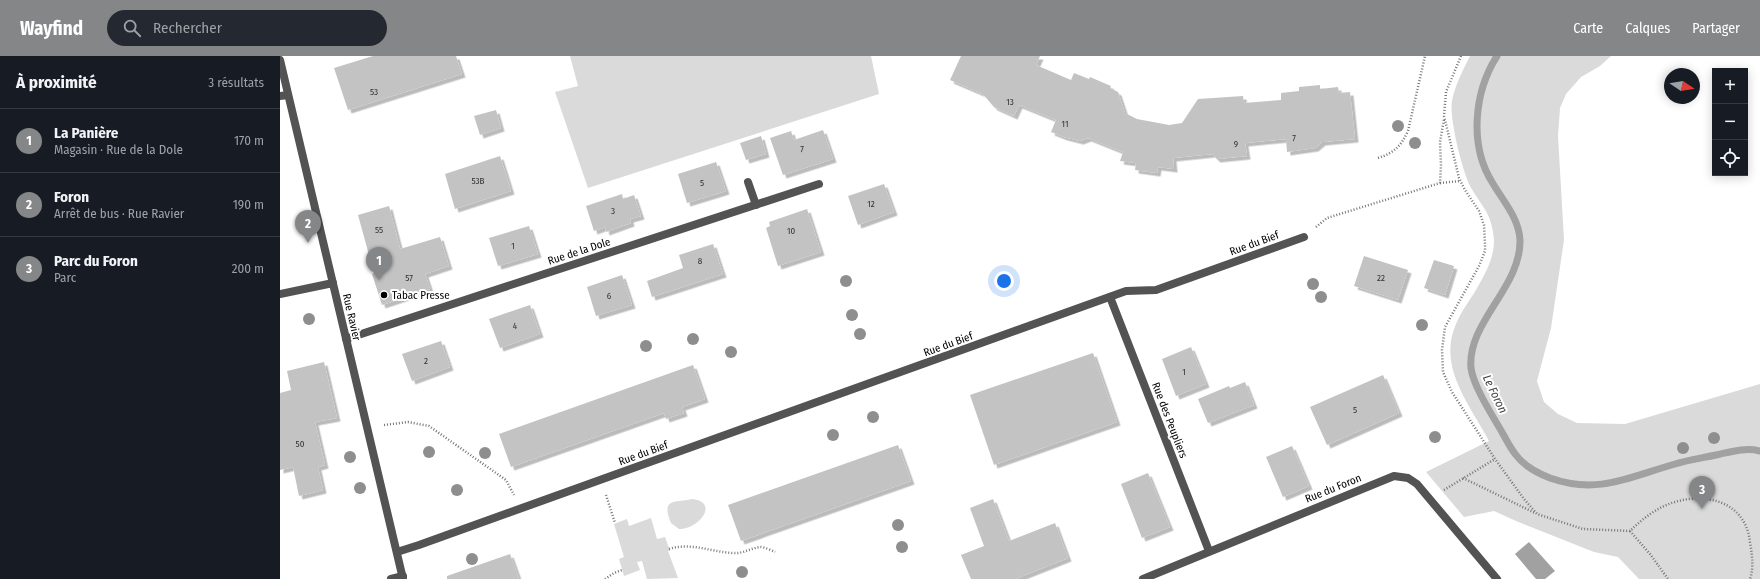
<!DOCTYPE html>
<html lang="fr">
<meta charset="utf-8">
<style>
:root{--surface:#171b24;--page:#242831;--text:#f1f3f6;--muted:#9ea1a6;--line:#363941;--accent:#858687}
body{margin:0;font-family:"Fira Sans Condensed",sans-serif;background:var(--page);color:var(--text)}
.controls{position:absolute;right:12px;top:12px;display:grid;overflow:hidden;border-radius:0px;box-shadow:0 2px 10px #0003}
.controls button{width:36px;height:36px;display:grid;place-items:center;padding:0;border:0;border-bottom:1px solid var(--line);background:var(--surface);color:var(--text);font:20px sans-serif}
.compass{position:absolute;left:1384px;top:12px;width:36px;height:36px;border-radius:50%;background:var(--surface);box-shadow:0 2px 10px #0003;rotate:102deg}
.you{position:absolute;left:724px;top:225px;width:14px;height:14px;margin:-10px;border:3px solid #fff;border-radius:50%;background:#1a73e8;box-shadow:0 0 0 6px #1a73e833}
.badge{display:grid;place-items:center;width:26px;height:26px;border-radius:50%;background:var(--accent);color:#fff;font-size:13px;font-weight:700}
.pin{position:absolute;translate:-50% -33px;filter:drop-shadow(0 1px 2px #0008)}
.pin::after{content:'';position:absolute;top:21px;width:14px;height:12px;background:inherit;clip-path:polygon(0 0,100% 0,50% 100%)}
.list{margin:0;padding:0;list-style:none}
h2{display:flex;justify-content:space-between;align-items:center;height:52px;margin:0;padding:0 16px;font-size:17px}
h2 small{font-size:13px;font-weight:400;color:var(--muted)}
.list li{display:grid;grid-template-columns:26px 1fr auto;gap:12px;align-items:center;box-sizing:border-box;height:64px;padding:0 16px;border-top:1px solid var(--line)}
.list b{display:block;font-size:15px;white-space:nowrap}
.list p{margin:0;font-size:13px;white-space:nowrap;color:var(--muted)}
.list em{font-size:13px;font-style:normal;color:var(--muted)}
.icon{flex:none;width:22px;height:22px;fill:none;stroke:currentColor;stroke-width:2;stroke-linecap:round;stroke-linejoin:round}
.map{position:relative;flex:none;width:1480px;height:523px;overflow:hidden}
header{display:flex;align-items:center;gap:24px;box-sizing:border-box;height:56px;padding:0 20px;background:var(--accent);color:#fff}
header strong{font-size:19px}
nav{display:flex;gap:22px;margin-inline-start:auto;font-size:14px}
.search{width:280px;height:36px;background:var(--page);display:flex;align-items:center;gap:10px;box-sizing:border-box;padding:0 14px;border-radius:22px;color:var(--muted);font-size:15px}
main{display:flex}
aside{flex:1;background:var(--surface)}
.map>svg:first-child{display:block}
.green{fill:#dadada}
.water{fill:#a1a1a1}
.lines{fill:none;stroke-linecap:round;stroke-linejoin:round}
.stream{stroke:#a1a1a1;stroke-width:7}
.building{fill:#c3c3c3;filter:url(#shadow)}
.path{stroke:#757575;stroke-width:2.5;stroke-dasharray:1 2;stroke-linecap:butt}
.service{stroke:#535353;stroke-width:8}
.minor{stroke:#535353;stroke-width:8}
.tertiary{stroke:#535353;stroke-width:8}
.tree{fill:#8e8e8e}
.poi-dot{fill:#000;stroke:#fff;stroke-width:1.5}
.labels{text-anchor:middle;stroke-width:4;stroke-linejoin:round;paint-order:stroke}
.number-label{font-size:9px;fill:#313131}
.street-label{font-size:11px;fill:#000;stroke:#fff}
.poi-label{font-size:11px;fill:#000;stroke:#fff;text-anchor:start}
.water-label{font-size:12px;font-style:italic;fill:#424242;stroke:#fff}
</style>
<header>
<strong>Wayfind</strong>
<div class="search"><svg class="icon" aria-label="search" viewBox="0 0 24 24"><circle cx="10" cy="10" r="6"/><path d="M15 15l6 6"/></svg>Rechercher</div>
<nav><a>Carte</a><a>Calques</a><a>Partager</a></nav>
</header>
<main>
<aside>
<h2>À proximité<small>3 résultats</small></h2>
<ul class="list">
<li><span class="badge">1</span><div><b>La Panière</b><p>Magasin · Rue de la Dole</p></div><em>170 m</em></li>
<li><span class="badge">2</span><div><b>Foron</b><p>Arrêt de bus · Rue Ravier</p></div><em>190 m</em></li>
<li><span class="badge">3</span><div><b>Parc du Foron</b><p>Parc</p></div><em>200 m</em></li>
</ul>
</aside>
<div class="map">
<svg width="1480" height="523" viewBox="0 0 1480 523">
<defs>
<filter id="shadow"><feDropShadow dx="3.5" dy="3.5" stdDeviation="0" flood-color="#0004"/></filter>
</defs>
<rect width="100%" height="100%" fill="#fff"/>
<!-- green -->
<g class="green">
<path d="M290,0H591L599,38L308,132L275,36L298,30Z"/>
<path d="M1190,0H1331L1320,10L1301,21L1286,38L1280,52L1278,80L1284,184L1271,272L1257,325L1264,346L1278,358L1297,367L1345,368L1480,328V523H1359L1338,501L1314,496L1236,465L1214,455L1184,461L1146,416L1209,385C1190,349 1157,311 1176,268C1181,256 1189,245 1196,234C1205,218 1214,203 1214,184C1212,157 1202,151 1190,130C1182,114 1169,62 1172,45C1175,29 1183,14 1190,0Z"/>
<path d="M412,443C440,446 419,473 399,473L391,467C380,441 397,447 412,443Z"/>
<path d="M371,462L377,483L385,481L390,495H388L398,522L367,523L362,505L357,506L360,514L344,520L339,503L344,501L334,468L347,463L349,470Z"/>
</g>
<!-- water -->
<path class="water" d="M1249,486L1275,515L1265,523H1256L1235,498Z"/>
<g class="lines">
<!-- stream -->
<path class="stream" d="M1217,0C1194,36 1189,89 1212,126C1223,145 1239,162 1240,184C1241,232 1187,266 1191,312C1193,330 1214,362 1223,378C1227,385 1231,393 1236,399C1244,410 1257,417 1270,422C1318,439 1349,421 1395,408C1408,404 1422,402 1436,399C1450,396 1465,391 1480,395"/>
</g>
<!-- building -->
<g class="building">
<path d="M93,0H176L182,18L68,54L54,12Z"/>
<path d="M681,0H760L756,9L791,24L794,17L809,23L810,21L831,30L830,32L838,36L845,57L857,63L889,69L902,67L918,43L963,40L964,47L1001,44V37L1019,35V31L1040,29V33L1058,31L1059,37L1070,36L1075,83L1042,86L1035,92L1007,96L1006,83L965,87L967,100L937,103L932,98L893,102L894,113L878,111L877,117L855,114L856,107L840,105L843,96L808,82L800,85L784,81L771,76L776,64L739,49L734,60L714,51L703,38L670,24Z"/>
<path d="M216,54L221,72L200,79L194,60Z"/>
<path d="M543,74L553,103L503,119L490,82L511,75L514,84Z"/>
<path d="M481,80L486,98L466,104L460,87Z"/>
<path d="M220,100L231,135L175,153L165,118Z"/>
<path d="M436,106L446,135L407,147L398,118Z"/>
<path d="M604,128L614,156L578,169L568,140Z"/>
<path d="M342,138L343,143L354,139L361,160L350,163L351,167L326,176L325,171L314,175L306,150Z"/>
<path d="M109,150L120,193L160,181L169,210L145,218L150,233L102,249L92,218L94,217L78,159Z"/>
<path d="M527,153L541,196L498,210L486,172L490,170L489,166Z"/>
<path d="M249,170L258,198L218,210L209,182Z"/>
<path d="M433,188L443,218L372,241L367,225L403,212L399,199Z"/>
<path d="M1084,200L1128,214L1118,244L1074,230Z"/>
<path d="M1154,204L1174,210L1165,239L1144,232Z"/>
<path d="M342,219L352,249L316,260L307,231Z"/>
<path d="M250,249L260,278L220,292L209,263Z"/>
<path d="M161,285L170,311L132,325L122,298Z"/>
<path d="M911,291L926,328L896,340L882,303Z"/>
<path d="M813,297L837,366L714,409L690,339Z"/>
<path d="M44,306L57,362L35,366L45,409L38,411L43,434L19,440L13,411L0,414V337L11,334L7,315Z"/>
<path d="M413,309L425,343L402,351L404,357L386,363L384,357L231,411L219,378Z"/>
<path d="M1103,319L1119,357L1047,389L1030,351Z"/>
<path d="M965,326L974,349L928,367L918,343L949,330L950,332Z"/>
<path d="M618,389L631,425L461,485L448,449Z"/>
<path d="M1012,390L1029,430L1003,441L986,401Z"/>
<path d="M868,417L890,471L862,482L841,428Z"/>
<path d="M713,443L729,485L775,467L788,502L735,523H691L681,499L704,490L690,452Z"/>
<path d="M230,498L239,523H167V520Z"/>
</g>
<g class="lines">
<!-- path -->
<g class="path">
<path d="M1181,0L1166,36L1164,60L1179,122L1185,134L1199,155L1204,169L1205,188V195L1199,210L1165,271L1162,294L1163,316L1172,336L1215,403L1244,443L1257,458L1303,473L1350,475C1359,466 1370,457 1382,451C1417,434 1465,441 1470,486C1472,499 1474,511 1470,523"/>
<path d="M1098,102C1114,97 1121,90 1128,75L1145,0"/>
<path d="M1160,127L1180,125"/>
<path d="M1036,171L1047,162L1160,127L1161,109L1160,86L1164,63"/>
<path d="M104,369L128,366L149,370L226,424L234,439"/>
<path d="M1183,422L1255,457"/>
<path d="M1164,434L1215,403"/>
<path d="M326,439L335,467"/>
<path d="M1350,475L1370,498L1388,523"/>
<path d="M389,493C411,486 431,496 453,497C463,498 471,492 480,491C484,491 491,494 495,496"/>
<path d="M325,523L334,517L342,514"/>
</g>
<!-- service -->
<g class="service">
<path d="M468,126L476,149"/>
<path d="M111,523L123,520"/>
</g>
<!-- minor -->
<g class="minor">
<path d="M0,40L8,39"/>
<path d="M0,238L53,227"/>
<path d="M830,241L929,495"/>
<path d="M66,283L539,128"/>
<path d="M117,496L139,489L846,235L876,234L1024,181"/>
<path d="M863,523L1114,420L1128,422L1137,428L1217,523"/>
</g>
<!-- tertiary -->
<path class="tertiary" d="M0,4L123,523"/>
</g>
<!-- trees -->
<g class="tree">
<circle cx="1118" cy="70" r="6"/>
<circle cx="1135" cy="87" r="6"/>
<circle cx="566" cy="225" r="6"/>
<circle cx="1033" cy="228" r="6"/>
<circle cx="1041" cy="241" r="6"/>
<circle cx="572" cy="259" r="6"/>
<circle cx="29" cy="263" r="6"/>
<circle cx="1142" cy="269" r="6"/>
<circle cx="580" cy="278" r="6"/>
<circle cx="413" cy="283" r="6"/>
<circle cx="366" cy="290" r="6"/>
<circle cx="451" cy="296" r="6"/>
<circle cx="593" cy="361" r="6"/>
<circle cx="553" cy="379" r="6"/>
<circle cx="1155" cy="381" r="6"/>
<circle cx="1434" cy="382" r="6"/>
<circle cx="1403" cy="392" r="6"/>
<circle cx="149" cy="396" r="6"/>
<circle cx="205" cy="397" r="6"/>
<circle cx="70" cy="401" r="6"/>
<circle cx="80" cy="432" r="6"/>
<circle cx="177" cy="434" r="6"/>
<circle cx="618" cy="469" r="6"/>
<circle cx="622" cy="491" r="6"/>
<circle cx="192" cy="503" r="6"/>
<circle cx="462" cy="516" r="6"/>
</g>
<!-- markers -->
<circle class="poi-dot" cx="104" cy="239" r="4"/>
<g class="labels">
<!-- number labels -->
<g class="number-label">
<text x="94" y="39">53</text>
<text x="730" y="49">13</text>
<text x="785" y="71">11</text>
<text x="1014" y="85">7</text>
<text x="956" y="91">9</text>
<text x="522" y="96">7</text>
<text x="198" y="128">53B</text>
<text x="422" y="130">5</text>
<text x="591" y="151">12</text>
<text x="333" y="158">3</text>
<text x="99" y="177">55</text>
<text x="511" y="178">10</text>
<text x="233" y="193">1</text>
<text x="420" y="208">8</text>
<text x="129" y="225">57</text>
<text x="1101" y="225">22</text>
<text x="329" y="243">6</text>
<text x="235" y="273">4</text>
<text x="146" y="308">2</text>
<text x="904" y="319">1</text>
<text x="1075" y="357">5</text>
<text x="20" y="391">50</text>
</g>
<!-- street labels -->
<g class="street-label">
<text transform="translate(974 187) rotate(-20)" y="4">Rue du Bief</text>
<text transform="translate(299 195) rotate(-18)" y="4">Rue de la Dole</text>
<text transform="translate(72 261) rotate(77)" y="4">Rue Ravier</text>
<text transform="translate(668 288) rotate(-20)" y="4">Rue du Bief</text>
<text transform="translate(890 364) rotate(69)" y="4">Rue des Peupliers</text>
<text transform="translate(363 397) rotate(-20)" y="4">Rue du Bief</text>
<text transform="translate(1053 432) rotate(-22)" y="4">Rue du Foron</text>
</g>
<!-- poi labels -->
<g class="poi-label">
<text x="112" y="243">Tabac Presse</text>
</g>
<!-- water labels -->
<g class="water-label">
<text transform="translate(1215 338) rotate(64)" y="4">Le Foron</text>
</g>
</g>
</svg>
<div class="controls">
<button>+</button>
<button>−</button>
<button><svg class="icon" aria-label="locate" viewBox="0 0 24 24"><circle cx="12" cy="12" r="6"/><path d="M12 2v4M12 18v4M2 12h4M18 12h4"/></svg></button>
</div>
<svg class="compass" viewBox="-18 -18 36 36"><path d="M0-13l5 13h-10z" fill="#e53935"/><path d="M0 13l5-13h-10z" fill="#9ea1a6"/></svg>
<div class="you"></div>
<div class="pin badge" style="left:99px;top:224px">1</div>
<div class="pin badge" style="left:28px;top:187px">2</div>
<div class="pin badge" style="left:1422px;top:453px">3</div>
</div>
</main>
